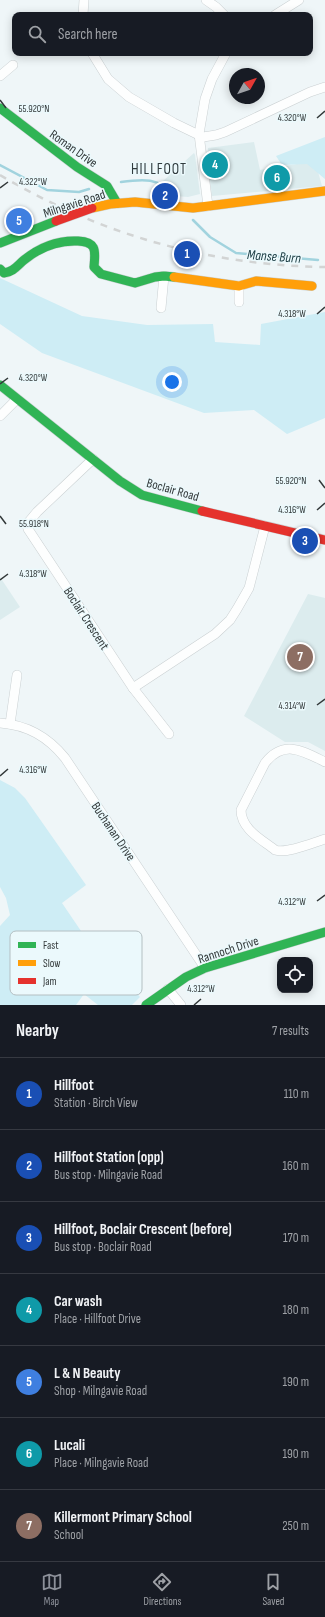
<!DOCTYPE html>
<meta charset="utf-8">
<style>
:root{--surface:#171b24;--page:#20242c;--text:#f1f3f6;--muted:#9ea1a6;--line:#363941;--accent:#8c9099}
body{margin:0;font-family:"Sofia Sans Condensed",sans-serif;background:var(--page);color:var(--text)}
.controls{position:absolute;right:12px;bottom:12px;display:grid;overflow:hidden;border-radius:8px;box-shadow:0 2px 10px #0003}
.controls button{width:36px;height:36px;display:grid;place-items:center;padding:0;border:0;border-bottom:1px solid var(--line);background:var(--surface);color:var(--text);font:20px sans-serif}
.compass{position:absolute;left:229px;top:68px;width:36px;height:36px;border-radius:50%;background:var(--surface);box-shadow:0 2px 10px #0003;rotate:50deg}
.you{position:absolute;left:172px;top:382px;width:14px;height:14px;margin:-10px;border:3px solid #fff;border-radius:50%;background:#1a73e8;box-shadow:0 0 0 6px #1a73e833}
.badge{display:grid;place-items:center;width:26px;height:26px;border-radius:50%;background:var(--accent);color:#fff;font-size:13px;font-weight:700}
.pin{position:absolute;translate:-50% -50%;border:2px solid #fff;box-shadow:0 1px 4px #0006}
.list{margin:0;padding:0;list-style:none}
h2{display:flex;justify-content:space-between;align-items:center;height:52px;margin:0;padding:0 16px;font-size:17px}
h2 small{font-size:13px;font-weight:400;color:var(--muted)}
.list li{display:grid;grid-template-columns:26px 1fr auto;gap:12px;align-items:center;box-sizing:border-box;height:72px;padding:0 16px;border-top:1px solid var(--line)}
.list b{display:block;font-size:15px;white-space:nowrap}
.list p{margin:0;font-size:13px;white-space:nowrap;color:var(--muted)}
.list em{font-size:13px;font-style:normal;color:var(--muted)}
.icon{flex:none;width:22px;height:22px;fill:none;stroke:currentColor;stroke-width:2;stroke-linecap:round;stroke-linejoin:round}
.map{position:relative;flex:none;width:325px;height:1005px;overflow:hidden}
.search{position:absolute;background:var(--surface);box-shadow:0 2px 10px #0003;left:12px;right:12px;top:12px;height:44px;display:flex;align-items:center;gap:10px;box-sizing:border-box;padding:0 14px;border-radius:8px;color:var(--muted);font-size:15px}
.sheet{height:556px;background:var(--surface)}
nav{display:flex;justify-content:space-around;align-items:center;box-sizing:border-box;height:56px;border-top:1px solid var(--line);background:var(--surface);font-size:11px;color:var(--muted)}
nav a{display:grid;justify-items:center;gap:2px}
nav .on{color:var(--accent)}
.map>svg:first-child{display:block}
.built{fill:#dcecee}
.green{fill:#ceedf5}
.lines{fill:none;stroke-linecap:round;stroke-linejoin:round}
.stream{stroke:#a1d3de;stroke-width:2.5}
.street-casing{stroke:#cad0d2;stroke-width:10}
.fast-casing{stroke:#cad0d2;stroke-width:10}
.slow-casing{stroke:#cad0d2;stroke-width:10}
.jam-casing{stroke:#cad0d2;stroke-width:10}
.street{stroke:#fdfefe;stroke-width:9}
.fast{stroke:#30b455;stroke-width:9}
.slow{stroke:#ff9f0a;stroke-width:9}
.jam{stroke:#e5322d;stroke-width:9}
.rail{stroke:#d2d4d4;stroke-width:2.5;stroke-dasharray:7 7;stroke-linecap:butt}
.jam-bridge-casing{stroke:#ccd0d1;stroke-width:10;stroke-linecap:butt}
.jam-bridge{stroke:#e5322d;stroke-width:9}
.ticks{fill:none;stroke:#323839;stroke-width:1.5}
.labels{text-anchor:middle;stroke-width:3;stroke-linejoin:round;paint-order:stroke}
.street-label{font-size:13px;fill:#323839;stroke:#ebf9fc}
.water-label{font-size:14px;font-style:italic;fill:#193a41;stroke:#ebf9fc}
.quarter-label{font-size:15px;letter-spacing:1px;fill:#303b3e;stroke:#ebf9fc}
.key{fill:#ebf9fc;stroke:#b4bfc2;stroke-width:1}
.key-label{font-size:11px;fill:#323839}
.ticks-label{font-size:10px;text-anchor:middle;fill:#323839;stroke:#ebf9fc;stroke-width:3;stroke-linejoin:round;paint-order:stroke}
</style>
<div class="map">
<svg width="325" height="1005" viewBox="0 0 325 1005">
<rect width="100%" height="100%" fill="#eff6f8"/>
<!-- built -->
<g class="built">
<path d="M254,142L260,170L315,161L322,186L212,196L209,173L208,148Z"/>
<path d="M194,153L195,155L200,194L188,197L175,196L171,188L163,181Z"/>
<path d="M0,577L20,607L0,620Z"/>
<path d="M308,594L325,598V751L308,742H285L244,716Z"/>
</g>
<!-- green -->
<g class="green">
<path d="M325,137V179L307,164L282,165L276,156Z"/>
<path d="M0,278L82,316L147,325L213,324L215,342L260,345L261,324L325,312V418L287,434L254,410L204,413L42,353L0,324Z"/>
<path d="M0,780L15,788L25,798L86,885L62,903L81,931L91,934L140,997L132,1005H98L84,994L76,1005H0V926L10,915L6,898L0,887Z"/>
</g>
<g class="lines">
<!-- stream -->
<g class="stream">
<path d="M0,165L47,190L79,192L89,189"/>
<path d="M121,182C142,179 160,177 174,196"/>
<path d="M193,220L210,237L236,253L318,260"/>
</g>
<!-- street casing -->
<g class="street-casing">
<g id="street">
<path d="M206,0L216,7L224,15"/>
<path d="M83,15L84,0"/>
<path d="M275,15L299,0"/>
<path d="M92,53L108,79L129,97L174,123L203,137L216,135L225,132L310,92L325,87"/>
<path d="M0,76L13,65"/>
<path d="M208,206L199,134L205,99L212,79L226,53"/>
<path d="M239,286V302"/>
<path d="M161,308L164,276"/>
<path d="M0,416L17,399"/>
<path d="M93,459L37,512L27,524L28,529L133,688L169,734"/>
<path d="M133,688L215,634L230,620L237,609L249,588L265,526"/>
<path d="M0,723C28,725 48,737 65,758L205,968"/>
<path d="M10,724L17,675"/>
<path d="M325,762C303,751 284,739 265,763L241,810C241,829 261,839 275,850C287,854 312,843 325,839"/>
<path d="M168,989L181,1005"/>
</g>
</g>
<!-- fast casing -->
<g class="fast-casing">
<g id="fast">
<path d="M0,108L77,167L107,186L117,203"/>
<path d="M0,243L56,221"/>
<path d="M0,269L4,273C13,272 17,266 24,260C40,247 58,240 78,241C98,242 95,252 94,267L101,274L135,283L155,277L164,276L174,277"/>
<path d="M0,385L120,481L142,495L202,511"/>
<path d="M146,1005L186,977L205,968L325,932"/>
</g>
</g>
<!-- slow casing -->
<g class="slow-casing">
<g id="slow">
<path d="M92,208L110,204L135,202L193,208L325,191"/>
<path d="M174,277L239,286L256,281L312,286"/>
</g>
</g>
<!-- jam casing -->
<g class="jam-casing">
<path id="jam" d="M202,511L325,540"/>
</g>
<!-- street -->
<use href="#street" class="street"/>
<!-- fast -->
<use href="#fast" class="fast"/>
<!-- slow -->
<use href="#slow" class="slow"/>
<!-- jam -->
<use href="#jam" class="jam"/>
<!-- rail -->
<path class="rail" d="M0,175C101,235 208,265 325,267"/>
<!-- jam-bridge casing -->
<g class="jam-bridge-casing">
<path id="jam-bridge" d="M56,221L92,208"/>
</g>
<!-- jam-bridge -->
<use href="#jam-bridge" class="jam-bridge"/>
</g>
<!-- ticks -->
<path class="ticks" d="M0,100L6,108M317,118L325,111M0,188L8,182M317,314L325,307M0,384L8,378M319,480L325,488M317,510L325,503M0,516L6,524M0,580L8,574M317,705L325,699M0,776L8,769M317,901L325,895M194,1005L201,999"/>
<g class="labels">
<!-- street labels -->
<g class="street-label">
<text transform="translate(74 148) rotate(35)" y="5">Roman Drive</text>
<text transform="translate(74 203) rotate(-18)" y="5">Milngavie Road</text>
<text transform="translate(173 489) rotate(16)" y="5">Boclair Road</text>
<text transform="translate(87 618) rotate(57)" y="5">Boclair Crescent</text>
<text transform="translate(114 831) rotate(56)" y="5">Buchanan Drive</text>
<text transform="translate(228 949) rotate(-18)" y="5">Rannoch Drive</text>
</g>
<!-- water labels -->
<g class="water-label">
<text transform="translate(274 256) rotate(4)" y="5">Manse Burn</text>
</g>
<!-- quarter labels -->
<g class="quarter-label">
<text x="159" y="174">HILLFOOT</text>
</g>
</g>
<!-- legend -->
<rect x="10" y="931" width="132" height="64" rx="6" class="key"/>
<rect x="18" y="942" width="18" height="6" fill="#30b455"/>
<rect x="18" y="960" width="18" height="6" fill="#ff9f0a"/>
<rect x="18" y="978" width="18" height="6" fill="#e5322d"/>
<g class="key-label">
<text x="43" y="949">Fast</text>
<text x="43" y="967">Slow</text>
<text x="43" y="985">Jam</text>
</g>
<g class="ticks-label">
<text x="34" y="112">55.920°N</text>
<text x="292" y="121">4.320°W</text>
<text x="33" y="185">4.322°W</text>
<text x="292" y="317">4.318°W</text>
<text x="33" y="381">4.320°W</text>
<text x="291" y="484">55.920°N</text>
<text x="292" y="513">4.316°W</text>
<text x="34" y="527">55.918°N</text>
<text x="33" y="577">4.318°W</text>
<text x="292" y="709">4.314°W</text>
<text x="33" y="773">4.316°W</text>
<text x="292" y="905">4.312°W</text>
<text x="201" y="992">4.312°W</text>
</g>
</svg>
<div class="controls">
<button><svg class="icon" aria-label="locate" viewBox="0 0 24 24"><circle cx="12" cy="12" r="6"/><path d="M12 2v4M12 18v4M2 12h4M18 12h4"/></svg></button>
</div>
<svg class="compass" viewBox="-18 -18 36 36"><path d="M0-13l5 13h-10z" fill="#e53935"/><path d="M0 13l5-13h-10z" fill="#9ea1a6"/></svg>
<div class="you"></div>
<div class="pin badge" style="left:187px;top:254px;background:#1a4fb4">1</div>
<div class="pin badge" style="left:165px;top:196px;background:#1a4fb4">2</div>
<div class="pin badge" style="left:305px;top:541px;background:#1a4fb4">3</div>
<div class="pin badge" style="left:215px;top:165px;background:#0f9aa8">4</div>
<div class="pin badge" style="left:19px;top:221px;background:#3f7fe0">5</div>
<div class="pin badge" style="left:277px;top:178px;background:#0f9aa8">6</div>
<div class="pin badge" style="left:300px;top:657px;background:#8d6e63">7</div>
<div class="search"><svg class="icon" aria-label="search" viewBox="0 0 24 24"><circle cx="10" cy="10" r="6"/><path d="M15 15l6 6"/></svg>Search here</div>
</div>
<section class="sheet">
<h2>Nearby<small>7 results</small></h2>
<ul class="list">
<li><span class="badge" style="background:#1a4fb4">1</span><div><b>Hillfoot</b><p>Station · Birch View</p></div><em>110 m</em></li>
<li><span class="badge" style="background:#1a4fb4">2</span><div><b>Hillfoot Station (opp)</b><p>Bus stop · Milngavie Road</p></div><em>160 m</em></li>
<li><span class="badge" style="background:#1a4fb4">3</span><div><b>Hillfoot, Boclair Crescent (before)</b><p>Bus stop · Boclair Road</p></div><em>170 m</em></li>
<li><span class="badge" style="background:#0f9aa8">4</span><div><b>Car wash</b><p>Place · Hillfoot Drive</p></div><em>180 m</em></li>
<li><span class="badge" style="background:#3f7fe0">5</span><div><b>L &amp; N Beauty</b><p>Shop · Milngavie Road</p></div><em>190 m</em></li>
<li><span class="badge" style="background:#0f9aa8">6</span><div><b>Lucali</b><p>Place · Milngavie Road</p></div><em>190 m</em></li>
<li><span class="badge" style="background:#8d6e63">7</span><div><b>Killermont Primary School</b><p>School</p></div><em>250 m</em></li>
</ul>
</section>
<nav>
<a class="on"><svg class="icon" aria-label="map" viewBox="0 0 24 24"><path d="M3 6l6-2 6 2 6-2v14l-6 2-6-2-6 2zM9 4v14M15 6v14"/></svg>Map</a>
<a><svg class="icon" aria-label="directions" viewBox="0 0 24 24"><path d="M12 3l9 9-9 9-9-9zM9 14v-3h6M13 9l2 2-2 2"/></svg>Directions</a>
<a><svg class="icon" aria-label="saved" viewBox="0 0 24 24"><path d="M7 4h10v16l-5-4-5 4z"/></svg>Saved</a>
</nav>
